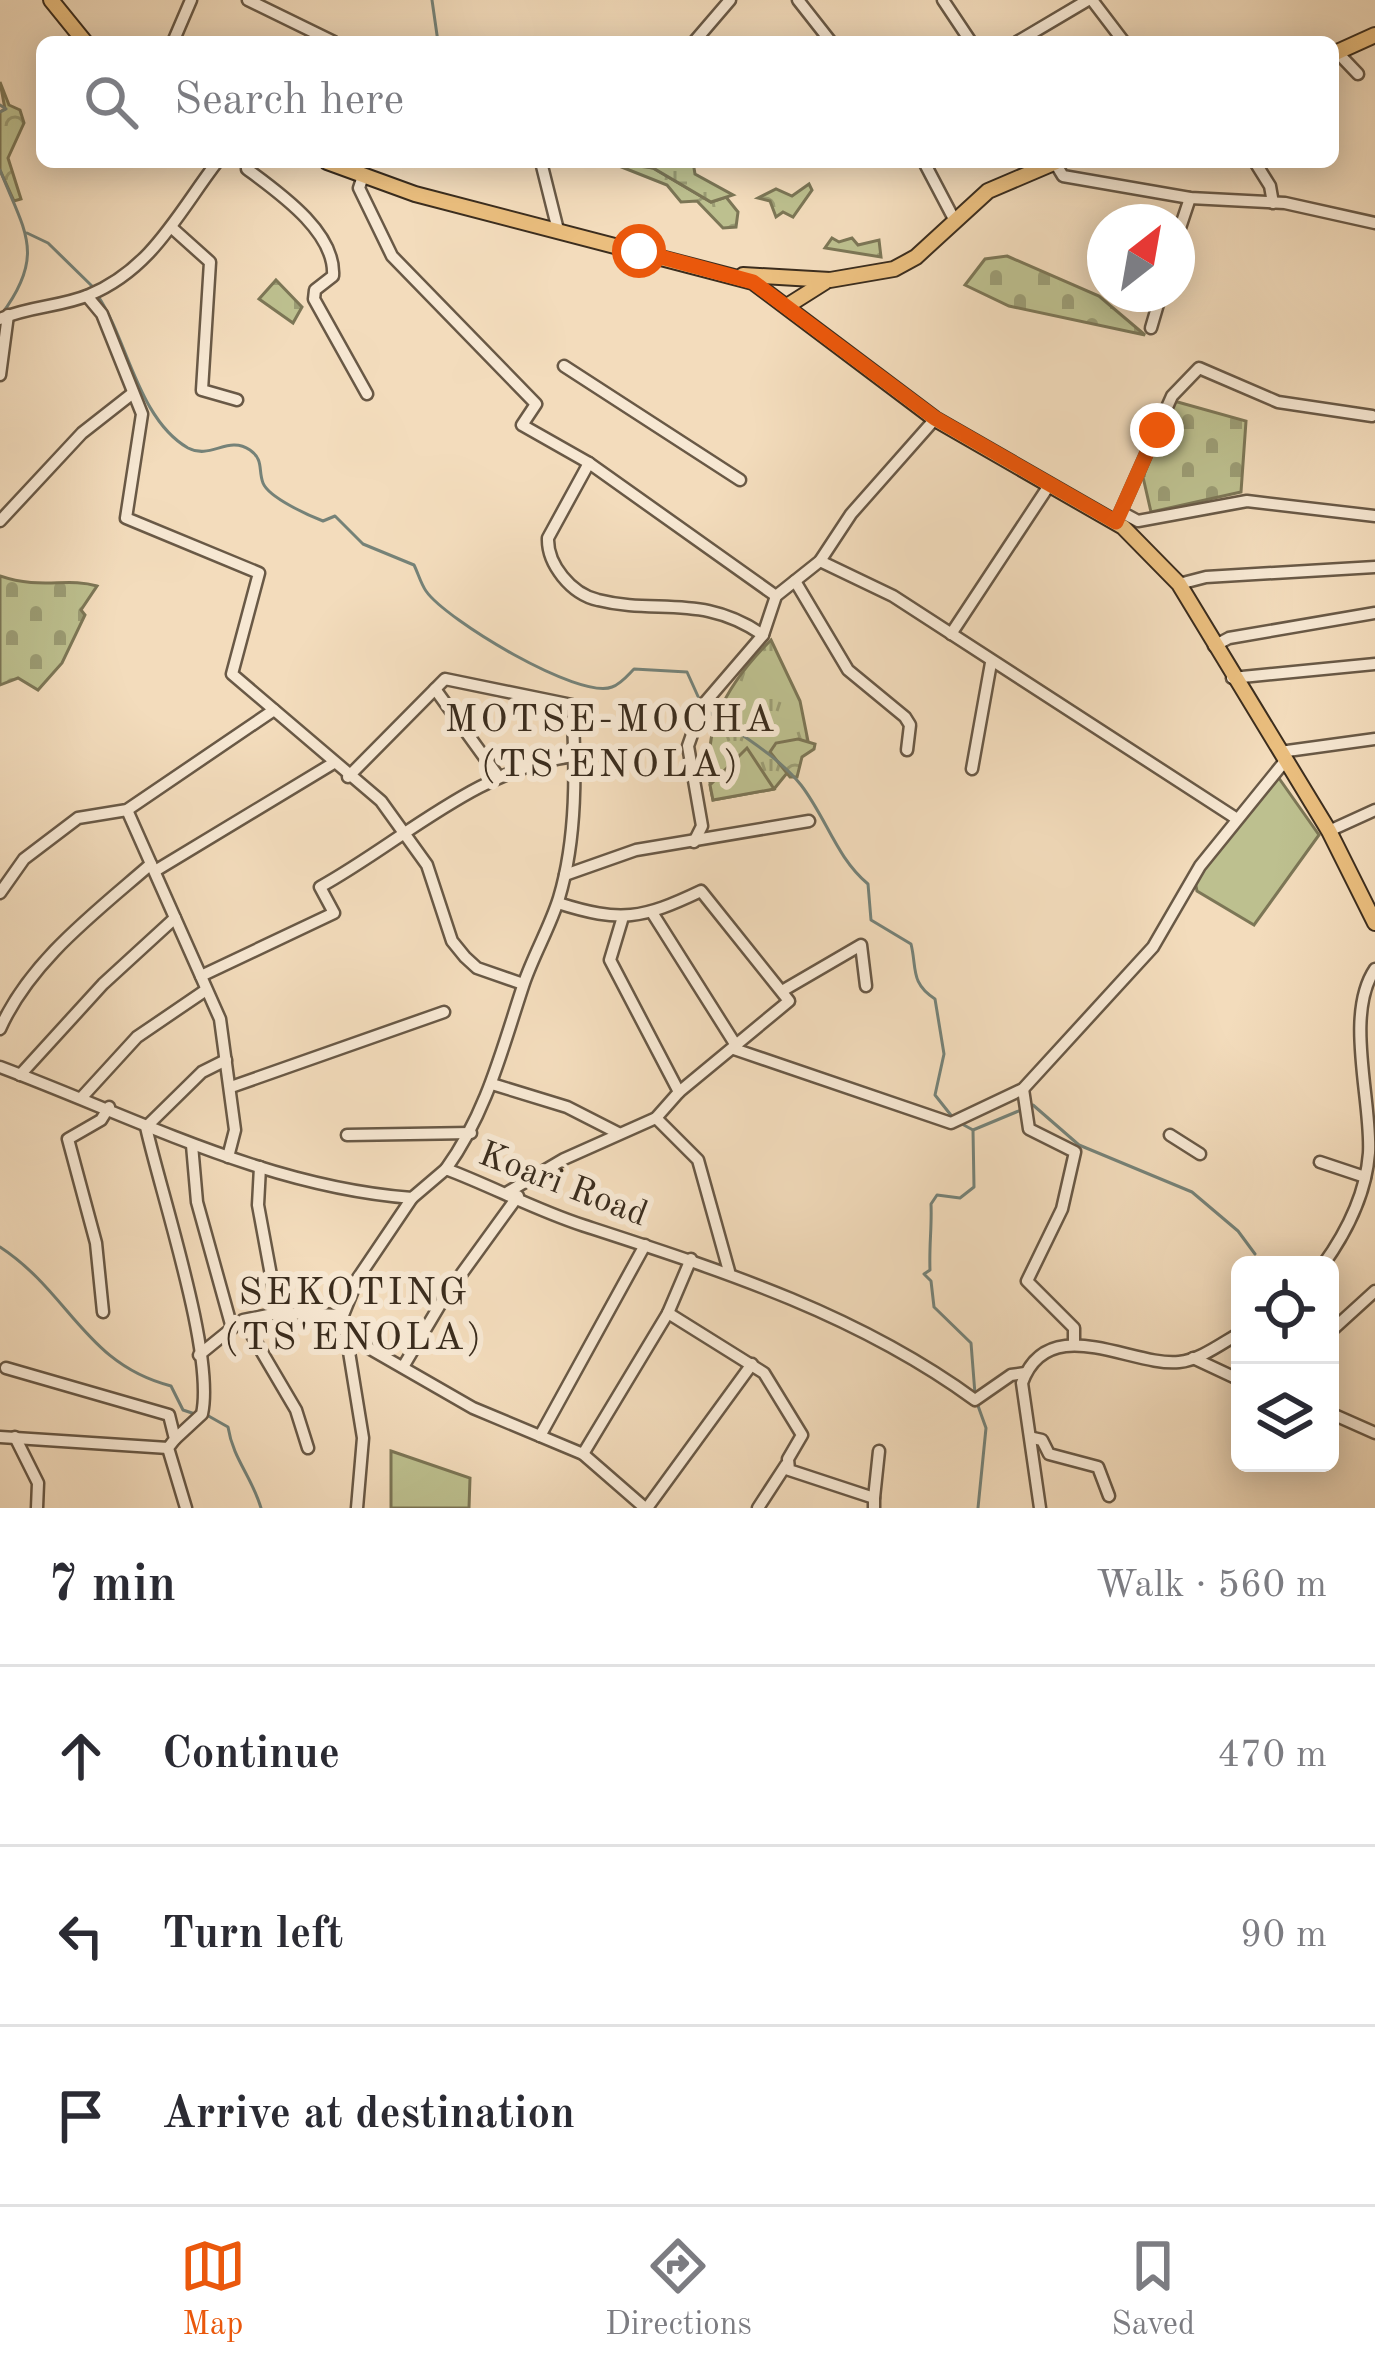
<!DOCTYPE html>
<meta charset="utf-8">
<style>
:root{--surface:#fff;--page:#f2f2f3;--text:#2b2b33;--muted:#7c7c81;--line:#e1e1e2;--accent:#ea580c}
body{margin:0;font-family:"Old Standard TT",serif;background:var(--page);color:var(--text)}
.controls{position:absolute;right:36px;bottom:36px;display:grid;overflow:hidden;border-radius:18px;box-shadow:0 6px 30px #0003}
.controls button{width:108px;height:108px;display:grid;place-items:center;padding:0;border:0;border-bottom:3px solid var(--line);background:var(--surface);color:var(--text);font:60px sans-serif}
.compass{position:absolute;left:1087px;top:204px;width:108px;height:108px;border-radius:50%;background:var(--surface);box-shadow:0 6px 30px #0003;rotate:31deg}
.stop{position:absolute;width:36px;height:36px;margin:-27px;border:9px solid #ea580c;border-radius:50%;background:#fff}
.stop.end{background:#ea580c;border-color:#fff;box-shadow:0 3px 12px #0008}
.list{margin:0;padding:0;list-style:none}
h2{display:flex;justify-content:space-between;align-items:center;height:156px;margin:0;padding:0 48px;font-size:51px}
h2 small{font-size:39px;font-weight:400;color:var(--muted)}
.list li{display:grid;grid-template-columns:78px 1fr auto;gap:36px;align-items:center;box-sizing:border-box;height:180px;padding:0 48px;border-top:3px solid var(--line)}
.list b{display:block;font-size:45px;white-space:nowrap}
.list em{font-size:39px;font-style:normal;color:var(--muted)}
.icon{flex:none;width:66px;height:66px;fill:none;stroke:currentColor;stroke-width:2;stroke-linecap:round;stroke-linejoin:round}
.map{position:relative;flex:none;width:1375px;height:1508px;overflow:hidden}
.search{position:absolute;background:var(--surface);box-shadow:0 6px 30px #0003;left:36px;right:36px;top:36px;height:132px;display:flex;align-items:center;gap:30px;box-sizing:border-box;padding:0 42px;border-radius:18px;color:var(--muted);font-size:45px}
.sheet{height:696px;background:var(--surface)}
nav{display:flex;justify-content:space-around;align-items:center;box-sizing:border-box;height:168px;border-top:3px solid var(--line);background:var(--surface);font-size:33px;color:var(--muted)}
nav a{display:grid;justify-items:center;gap:6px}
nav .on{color:var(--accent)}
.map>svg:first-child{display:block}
.grass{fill:url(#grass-tufts);stroke:#7c7656;stroke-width:3}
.forest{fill:url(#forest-crowns);stroke:#7c7656;stroke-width:3}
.wetland{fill:url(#wetland-marsh);stroke:#7c7656;stroke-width:3}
.cemetery{fill:url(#cemetery-stones);stroke:#7c7656;stroke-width:3}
.pitch{fill:#bdc08f;stroke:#7c7656;stroke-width:3}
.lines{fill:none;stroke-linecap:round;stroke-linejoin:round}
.stream{stroke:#758278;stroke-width:3}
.minor-casing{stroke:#695946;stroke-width:15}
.major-casing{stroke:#3b2d1e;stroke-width:18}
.minor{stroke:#f7e8d3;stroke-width:10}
.major{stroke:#eabe7e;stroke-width:14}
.route{stroke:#ea580c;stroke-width:15}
.labels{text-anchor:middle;stroke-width:12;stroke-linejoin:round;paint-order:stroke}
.street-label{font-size:36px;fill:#3b2d1e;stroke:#f7e8d3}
.neighbourhood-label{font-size:39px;letter-spacing:3px;fill:#3b2d1e;stroke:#f7e8d3}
</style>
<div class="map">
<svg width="1375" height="1508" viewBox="0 0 1375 1508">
<defs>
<pattern id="grass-tufts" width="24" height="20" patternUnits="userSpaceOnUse" patternTransform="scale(3)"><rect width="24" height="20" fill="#bdc08f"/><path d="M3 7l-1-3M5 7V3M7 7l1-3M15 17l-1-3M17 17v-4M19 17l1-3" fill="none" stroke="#9b9c74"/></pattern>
<pattern id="forest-crowns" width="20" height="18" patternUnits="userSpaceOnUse" patternTransform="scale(3)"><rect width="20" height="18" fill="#bdc08f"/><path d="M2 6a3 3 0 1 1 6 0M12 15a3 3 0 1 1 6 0" fill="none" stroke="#9b9c74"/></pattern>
<pattern id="wetland-marsh" width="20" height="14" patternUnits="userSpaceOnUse" patternTransform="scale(3)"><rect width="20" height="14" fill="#bdc08f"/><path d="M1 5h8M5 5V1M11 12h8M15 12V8" fill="none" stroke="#9b9c74"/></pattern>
<pattern id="cemetery-stones" width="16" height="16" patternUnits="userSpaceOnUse" patternTransform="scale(3)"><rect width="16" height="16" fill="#bdc08f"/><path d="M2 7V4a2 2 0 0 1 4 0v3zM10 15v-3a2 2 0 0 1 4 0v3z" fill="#9b9c74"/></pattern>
</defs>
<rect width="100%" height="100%" fill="#f3dcbc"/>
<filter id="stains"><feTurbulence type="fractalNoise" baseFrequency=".00167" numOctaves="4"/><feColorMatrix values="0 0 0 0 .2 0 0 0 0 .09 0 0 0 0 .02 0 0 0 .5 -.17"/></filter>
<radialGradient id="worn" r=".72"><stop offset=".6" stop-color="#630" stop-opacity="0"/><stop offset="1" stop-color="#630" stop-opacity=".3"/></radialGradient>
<!-- grass -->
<path class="grass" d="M771,640L800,701L809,746L774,789L713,800C698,734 724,687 771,640Z"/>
<!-- forest -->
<g class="forest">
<path d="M0,82L9,105L20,110L24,123L8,158L21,199L14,201L0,170V112L5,109Z"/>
<path d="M609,162L653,168L711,202L726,197L738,212L736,227L723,228L697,201L681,202L667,185Z"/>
<path d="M809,184L812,190L793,217L783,212L776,217L770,201L758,198L776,189L792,196Z"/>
<path d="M832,238L839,242L852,238L858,245L879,240L881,257L825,248Z"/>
<path d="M798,739L815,744L814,749L802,757L797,777H790L770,752L776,743Z"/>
</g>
<!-- wetland -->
<path class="wetland" d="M625,162H693L695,174L733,195L711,202L653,168Z"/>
<!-- cemetery -->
<g class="cemetery">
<path d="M1007,256L1099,296L1145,335L1009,306L965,285L985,259Z"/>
<path d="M276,280L302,307L293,323L259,299Z"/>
<path d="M1174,401L1246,421L1241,492L1151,512L1143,477Z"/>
<path d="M0,576C41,590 67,577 97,586L81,610L85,615L62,663L38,690L18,678L0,685Z"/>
</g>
<!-- pitch -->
<g class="pitch">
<path d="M747,748L774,789L713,800L710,785Z"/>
<path d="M1276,774L1319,835L1254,925L1197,891L1195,881Z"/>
<path d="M391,1451L470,1478L469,1508H391Z"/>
</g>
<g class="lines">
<!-- stream -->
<g class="stream">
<path d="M432,0L438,42"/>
<path d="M0,105L6,109L0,112"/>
<path d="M0,170C24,231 47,254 1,315"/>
<path d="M27,233L48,243L94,288"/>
<path d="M98,296C128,341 138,419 188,448C211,460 228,435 250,450C264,460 258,470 263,483C269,498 310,516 323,521L335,516L363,544L414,565C418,573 421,584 426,591C446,620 579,700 612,687C621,684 628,675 634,669L687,672L701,703"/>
<path d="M706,710C737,733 776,754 801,785C827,819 836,857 868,884L871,920L911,944C917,968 910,983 935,999L944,1054L935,1095L954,1119"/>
<path d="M962,1124L973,1130L974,1187L960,1198L937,1195L931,1204C932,1227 929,1245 930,1270L924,1274L931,1281L934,1307L971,1343L975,1394"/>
<path d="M973,1130L1033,1105L1079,1145L1192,1192L1238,1231L1255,1254"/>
<path d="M0,1247C70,1293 85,1364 171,1386L183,1410L195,1414"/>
<path d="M977,1403L986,1428L978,1508"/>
<path d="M205,1414L228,1427C233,1459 252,1477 261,1508"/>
</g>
<!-- minor casing -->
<g class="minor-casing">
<g id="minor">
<path d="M248,0L334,42"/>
<path d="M798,0L831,42"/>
<path d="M943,0L971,42"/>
<path d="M1092,0L1124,42"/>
<path d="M173,42L191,0"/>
<path d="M694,42L730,0"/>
<path d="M1017,42L1088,0"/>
<path d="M1337,52L1358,74"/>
<path d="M247,162V169C278,192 336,232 333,276L315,290L314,299L367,394"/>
<path d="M541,162L558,230"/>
<path d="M924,162L955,221"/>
<path d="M1255,162L1270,186L1273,203"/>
<path d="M1055,163L1063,176L1190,198L1285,203L1375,223"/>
<path d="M363,176L359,188L392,256L536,404L522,425L589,463L776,596"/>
<path d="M171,227L210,262L202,390L237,400"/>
<path d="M1177,237L1190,198"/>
<path d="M87,296L102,314L142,414L126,518L259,573L232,674L381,801L427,865L452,941L465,957L477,968L523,984"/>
<path d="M0,319C30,306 60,307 89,295C152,269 178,213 217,162"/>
<path d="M1151,328L1161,294"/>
<path d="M564,366L740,480"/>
<path d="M0,375L8,315"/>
<path d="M589,463L548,538C547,564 571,594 598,600C657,615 702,593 763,635"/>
<path d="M1123,513L1138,521L1247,501L1375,516"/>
<path d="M0,521L82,433L133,393"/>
<path d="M1116,522L1172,396L1199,368L1278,402L1372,416"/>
<path d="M820,561L893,596L1234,817"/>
<path d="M795,581L848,670L905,717L910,725L907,750"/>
<path d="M1179,584L1206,577L1375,567"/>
<path d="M951,634L1050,484"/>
<path d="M1214,646L1229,638L1375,613"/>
<path d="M1232,678L1375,664"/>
<path d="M435,689L498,776"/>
<path d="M1280,752L1375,739"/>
<path d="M972,769L991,663"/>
<path d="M348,777L445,679L572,705C576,768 577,838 559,898C550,927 534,954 524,983C502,1049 487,1112 446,1169"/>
<path d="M127,810L220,1019L235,1130L228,1157"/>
<path d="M1329,831L1375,810"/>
<path d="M694,842L702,826L688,746L702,706L763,635L776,596L820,561L851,514L935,419"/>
<path d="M155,871L332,764"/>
<path d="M565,875L636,850L809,821"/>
<path d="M0,893L24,859L78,818L127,810L274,710"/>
<path d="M653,914L737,1047"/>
<path d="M622,920L610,960L679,1092"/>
<path d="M201,976L334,913L320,887C403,841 477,768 574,756"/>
<path d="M782,991L861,945L866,986"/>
<path d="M0,1029C30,961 96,912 151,864"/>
<path d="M734,1049L951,1123L1023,1089L1153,947L1200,866L1285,761"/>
<path d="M0,1067C136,1118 266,1187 412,1198L446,1169C491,1186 536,1210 582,1225C720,1270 856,1313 975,1400L1011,1375L1025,1373"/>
<path d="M20,1075L103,984L175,918"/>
<path d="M492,1084L567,1107L618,1133"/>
<path d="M231,1087L444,1012"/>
<path d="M1023,1089L1029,1129L1075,1152L1062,1209L1027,1281L1074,1328V1344"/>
<path d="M83,1096L137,1037L206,990"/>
<path d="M656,1118L698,1160L729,1271"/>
<path d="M347,1135L471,1133"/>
<path d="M1170,1135L1200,1154"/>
<path d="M192,1145L197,1202L232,1328"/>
<path d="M1320,1162L1365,1177"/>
<path d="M260,1167L258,1205L278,1313L343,1315"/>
<path d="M508,1192L564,1159L656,1118L679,1092L789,1001L701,891C642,919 621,923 558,903"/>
<path d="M1323,1265C1346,1233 1366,1193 1369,1153C1372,1101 1344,1015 1375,969"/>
<path d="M103,1312L96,1243L68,1139L101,1120L109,1107"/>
<path d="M278,1313L243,1320L296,1410L308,1448"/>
<path d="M668,1313L764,1373L802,1435L788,1459L789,1470L874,1498V1508"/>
<path d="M1330,1332L1375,1291"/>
<path d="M346,1335L473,1408L583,1454L645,1508"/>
<path d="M199,1355L236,1325"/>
<path d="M1193,1358L1240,1380"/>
<path d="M403,1367L444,1298L518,1196"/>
<path d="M6,1368L169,1415L175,1439L168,1448L186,1508"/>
<path d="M1330,1413L1375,1433"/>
<path d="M540,1436L645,1245"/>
<path d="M0,1437L168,1448"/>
<path d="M15,1437L38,1483L37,1508"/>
<path d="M1033,1438L1042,1440L1049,1454L1098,1467L1109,1496"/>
<path d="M175,1439L202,1414C215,1354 161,1194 146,1127L202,1072L226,1060"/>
<path d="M583,1454L668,1313L691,1259"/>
<path d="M874,1498L879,1451"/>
<path d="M357,1508L363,1438L343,1315L358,1278L412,1198"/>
<path d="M647,1508L752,1364"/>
<path d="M758,1508L786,1465"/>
<path d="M1040,1508L1022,1383C1048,1310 1132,1367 1179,1362C1200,1360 1222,1343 1240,1333"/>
</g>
</g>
<!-- major casing -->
<g class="major-casing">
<g id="major">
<path d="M51,0L85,42"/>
<path d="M1333,54L1375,35"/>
<path d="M327,162L415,194L753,282L935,419L1123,527L1179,584L1329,831L1375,923"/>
<path d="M743,275L830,280L894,269L916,257L988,191L1056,162"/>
<path d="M787,306L825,282"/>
</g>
</g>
<!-- minor -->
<use href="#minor" class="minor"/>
<!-- major -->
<use href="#major" class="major"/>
</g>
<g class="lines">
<!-- route -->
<path class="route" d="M639,251L753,282L935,418L1116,522L1157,430"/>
</g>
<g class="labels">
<!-- street labels -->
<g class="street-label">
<text transform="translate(564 1182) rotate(21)" y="13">Koari Road</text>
</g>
<!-- neighbourhood labels -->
<g class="neighbourhood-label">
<text x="611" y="731">MOTSE-MOCHA<tspan x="611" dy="45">(TS'ENOLA)</tspan></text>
<text x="354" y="1304">SEKOTING<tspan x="354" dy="45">(TS'ENOLA)</tspan></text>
</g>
</g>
<rect width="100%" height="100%" filter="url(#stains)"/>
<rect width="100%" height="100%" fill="url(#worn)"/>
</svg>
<div class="controls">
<button><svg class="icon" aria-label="locate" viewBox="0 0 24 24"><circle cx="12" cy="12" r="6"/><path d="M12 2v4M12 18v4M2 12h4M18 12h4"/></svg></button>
<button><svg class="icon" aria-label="layers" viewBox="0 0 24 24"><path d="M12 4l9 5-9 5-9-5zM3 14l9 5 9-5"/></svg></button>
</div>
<svg class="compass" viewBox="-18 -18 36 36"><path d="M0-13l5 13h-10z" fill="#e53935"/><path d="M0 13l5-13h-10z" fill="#7c7c81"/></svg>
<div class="stop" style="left:639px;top:251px"></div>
<div class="stop end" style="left:1157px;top:430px"></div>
<div class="search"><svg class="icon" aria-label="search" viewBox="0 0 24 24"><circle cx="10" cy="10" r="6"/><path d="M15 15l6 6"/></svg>Search here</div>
</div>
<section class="sheet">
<h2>7 min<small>Walk · 560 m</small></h2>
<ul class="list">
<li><svg class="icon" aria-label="ahead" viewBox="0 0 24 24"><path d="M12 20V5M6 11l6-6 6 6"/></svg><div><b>Continue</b></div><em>470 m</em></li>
<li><svg class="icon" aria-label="left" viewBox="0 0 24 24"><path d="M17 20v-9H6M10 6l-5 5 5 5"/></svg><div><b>Turn left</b></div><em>90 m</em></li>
<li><svg class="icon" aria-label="arrive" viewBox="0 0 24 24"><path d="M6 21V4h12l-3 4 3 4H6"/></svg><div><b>Arrive at destination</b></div></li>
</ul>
</section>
<nav>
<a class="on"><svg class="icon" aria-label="map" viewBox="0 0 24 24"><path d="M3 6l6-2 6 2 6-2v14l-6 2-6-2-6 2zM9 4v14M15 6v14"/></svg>Map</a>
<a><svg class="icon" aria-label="directions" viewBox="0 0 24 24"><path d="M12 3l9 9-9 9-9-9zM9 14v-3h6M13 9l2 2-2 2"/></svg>Directions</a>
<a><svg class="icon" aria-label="saved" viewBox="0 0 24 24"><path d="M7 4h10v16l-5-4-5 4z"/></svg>Saved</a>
</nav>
